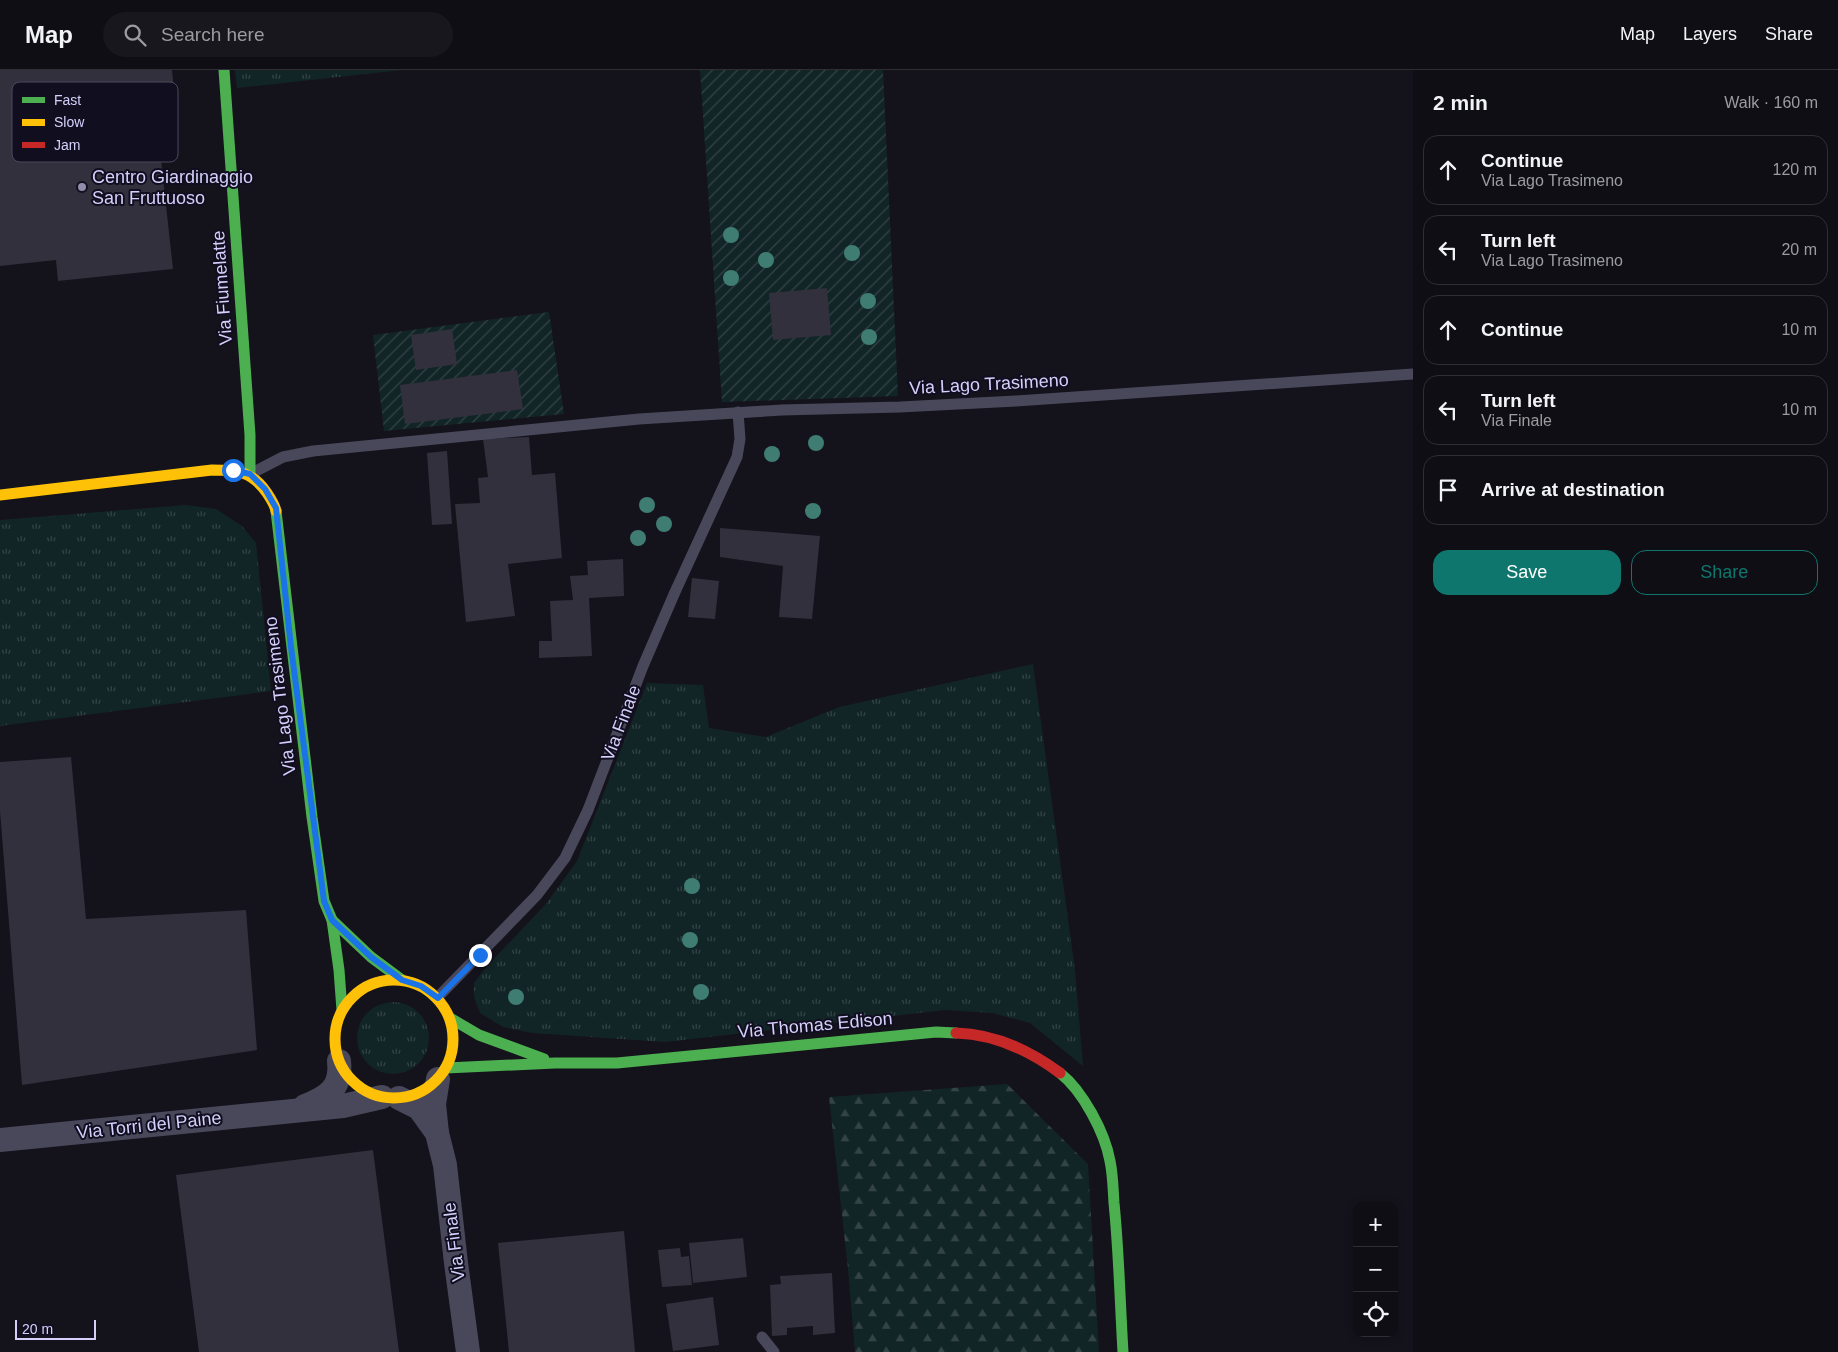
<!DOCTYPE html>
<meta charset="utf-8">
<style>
:root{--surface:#0f0e14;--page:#18171d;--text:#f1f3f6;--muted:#9b9ca0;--line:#2f2e34;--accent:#0f766e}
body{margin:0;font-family:Helvetica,sans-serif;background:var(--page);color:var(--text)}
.controls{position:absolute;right:15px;bottom:15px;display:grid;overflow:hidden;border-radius:10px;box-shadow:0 2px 8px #0003}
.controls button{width:45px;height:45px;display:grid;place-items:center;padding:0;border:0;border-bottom:1px solid var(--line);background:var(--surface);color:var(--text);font:25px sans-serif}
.scale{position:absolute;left:15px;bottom:12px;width:81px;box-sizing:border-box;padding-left:5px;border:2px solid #d5d0fb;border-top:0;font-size:14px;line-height:18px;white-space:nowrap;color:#d5d0fb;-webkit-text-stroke:4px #110e1f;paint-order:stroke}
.stop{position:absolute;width:15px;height:15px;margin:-11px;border:4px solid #1a73e8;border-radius:50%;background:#fff}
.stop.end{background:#1a73e8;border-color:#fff;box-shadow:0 1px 5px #0008}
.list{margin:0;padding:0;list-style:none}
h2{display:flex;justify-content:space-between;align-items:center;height:65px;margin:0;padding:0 20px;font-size:21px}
h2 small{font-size:16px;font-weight:400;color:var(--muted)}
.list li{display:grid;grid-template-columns:32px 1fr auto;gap:15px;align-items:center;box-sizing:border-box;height:70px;margin:0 10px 10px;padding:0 10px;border:1px solid var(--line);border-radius:15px}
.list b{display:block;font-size:19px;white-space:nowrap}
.list p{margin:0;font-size:16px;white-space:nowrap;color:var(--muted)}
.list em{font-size:16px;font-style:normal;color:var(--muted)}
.actions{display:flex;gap:10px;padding:15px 20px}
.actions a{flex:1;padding:11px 0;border:1px solid var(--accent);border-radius:15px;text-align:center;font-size:18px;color:var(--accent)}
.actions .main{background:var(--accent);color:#fff}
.icon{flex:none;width:28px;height:28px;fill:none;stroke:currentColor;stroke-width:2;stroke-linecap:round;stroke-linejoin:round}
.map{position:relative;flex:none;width:1413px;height:1282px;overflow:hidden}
header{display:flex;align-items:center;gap:30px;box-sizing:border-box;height:70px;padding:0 25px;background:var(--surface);border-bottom:1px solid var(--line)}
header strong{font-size:24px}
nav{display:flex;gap:28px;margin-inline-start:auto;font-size:18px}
.search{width:350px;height:45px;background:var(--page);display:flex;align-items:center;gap:12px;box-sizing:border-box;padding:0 18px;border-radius:28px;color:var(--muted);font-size:19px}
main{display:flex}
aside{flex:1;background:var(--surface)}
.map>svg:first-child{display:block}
.grass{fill:url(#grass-tufts)}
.forest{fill:url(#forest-firs)}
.garden{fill:url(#garden-furrows)}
.building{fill:#32303d}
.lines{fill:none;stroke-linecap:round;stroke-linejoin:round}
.lane{stroke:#49485b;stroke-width:11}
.street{stroke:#49485b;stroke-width:24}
.fast{stroke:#4caf50;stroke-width:11}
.slow{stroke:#ffc107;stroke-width:11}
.jam{stroke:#c62828;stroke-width:11}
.tree{fill:#3f7d72}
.route{stroke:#1a73e8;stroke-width:6}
.poi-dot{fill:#918ead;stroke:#110e1f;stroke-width:2}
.labels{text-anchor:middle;stroke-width:4;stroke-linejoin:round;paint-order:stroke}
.poi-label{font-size:18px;fill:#d5d0fb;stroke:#110e1f;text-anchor:start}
.street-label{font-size:18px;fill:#d5d0fb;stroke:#110e1f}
.key{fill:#110e1f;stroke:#4c4861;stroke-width:1}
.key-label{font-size:14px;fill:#d5d0fb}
</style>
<header>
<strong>Map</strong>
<div class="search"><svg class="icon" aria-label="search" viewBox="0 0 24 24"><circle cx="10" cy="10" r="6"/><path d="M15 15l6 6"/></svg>Search here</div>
<nav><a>Map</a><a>Layers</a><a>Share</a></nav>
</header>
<main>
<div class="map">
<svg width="1413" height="1282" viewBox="0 0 1413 1282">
<defs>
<pattern id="grass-tufts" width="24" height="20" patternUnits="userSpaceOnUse" patternTransform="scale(1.25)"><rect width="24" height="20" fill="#122526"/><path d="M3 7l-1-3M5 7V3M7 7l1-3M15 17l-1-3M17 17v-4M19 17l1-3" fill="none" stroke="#344446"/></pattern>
<pattern id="forest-firs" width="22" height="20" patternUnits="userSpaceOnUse" patternTransform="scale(1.25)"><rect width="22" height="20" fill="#122526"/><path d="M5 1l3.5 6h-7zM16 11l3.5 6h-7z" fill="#344446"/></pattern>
<pattern id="garden-furrows" width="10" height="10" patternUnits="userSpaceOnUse" patternTransform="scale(1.25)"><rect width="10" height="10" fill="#122526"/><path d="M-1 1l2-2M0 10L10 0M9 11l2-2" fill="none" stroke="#344446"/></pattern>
</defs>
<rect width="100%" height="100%" fill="#14121b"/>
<!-- grass -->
<g class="grass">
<path d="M235,0H402L237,18Z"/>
<path d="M186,435L216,439L242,456L256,473L271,621L0,656V450Z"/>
<path d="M1033,594L1075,900L1083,996L1030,953L992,943L945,940L665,972L532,963L503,957L480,943L474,927V913L487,896L546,834L577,791L647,613L703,615L709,658L766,667L839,637Z"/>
<circle cx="393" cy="968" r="36"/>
</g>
<!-- forest -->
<path class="forest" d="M1007,1014L1088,1094L1099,1282H855L848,1199L829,1027Z"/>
<!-- garden -->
<g class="garden">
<path d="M700,0H883L898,326L722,332Z"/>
<path d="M549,242L564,344L384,361L373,265Z"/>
</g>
<!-- building -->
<g class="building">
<path d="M0,0H172L176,41L156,44L173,199L58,211L56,190L0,196Z"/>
<path d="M827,218L831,265L773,270L769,223Z"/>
<path d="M452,259L457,294L416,300L411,265Z"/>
<path d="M517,300L523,339L405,354L400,315Z"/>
<path d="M529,367L532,405L555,403L562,488L508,494L515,546L466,552L455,434L480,433L478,408L488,407L483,369Z"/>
<path d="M447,381L452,454L432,455L427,383Z"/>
<path d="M720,458L820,466L812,549L779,547L783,496L720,487Z"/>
<path d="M623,489L624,526L589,528L592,586L539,588V571H552L550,531L573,530L570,506L588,505L587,491Z"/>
<path d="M692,508L719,511L715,549L688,547Z"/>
<path d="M71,687L86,849L246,840L257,980L22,1015L0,741V692Z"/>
<path d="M373,1080L399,1282H199L176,1105Z"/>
<path d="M624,1161L635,1282H509L498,1173Z"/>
<path d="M743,1168L747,1207L693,1213L689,1173Z"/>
<path d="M680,1178L681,1187L689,1186L692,1215L662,1217L658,1180Z"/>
<path d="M832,1203L835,1263L813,1265V1256L787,1258V1265L772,1266L770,1215L781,1214L780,1206Z"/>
<path d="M713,1227L719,1275L673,1281L666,1234Z"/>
</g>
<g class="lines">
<!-- lane -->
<g class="lane">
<path d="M252,403L283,387L313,381L639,349L782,340L900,337L1016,331L1413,304"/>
<path d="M437,928L537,825L565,788L588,740L643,596L675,522L737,387L740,369L738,342"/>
<path d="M762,1267L774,1282"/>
</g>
<!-- street -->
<g class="street">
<path d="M438,1009L434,1034L437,1063L445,1095L456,1193L468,1282"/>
<path d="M399,1028L419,1038L437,1063"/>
<path d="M305,1036C329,1027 342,1017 339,991"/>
<path d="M0,1070L343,1036L382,1027"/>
</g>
<!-- fast -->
<g class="fast">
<path d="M224,0L250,365V404"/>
<path d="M276,441L312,747L324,831L332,850L339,900L342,940"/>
<path d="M332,850L371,887L402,910"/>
<path d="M450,948L479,965L544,989"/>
<path d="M446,998L555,993H617L936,962L956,963"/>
<path d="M1060,1003C1083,1021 1105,1063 1110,1091C1113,1105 1113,1119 1114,1133C1119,1183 1120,1232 1123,1282"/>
</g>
<!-- slow -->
<g class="slow">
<path d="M0,425L212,400C237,400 252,401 267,423C271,429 275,435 276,441"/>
<circle cx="394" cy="969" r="59"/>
</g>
<!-- jam -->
<path class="jam" d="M956,963C995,964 1029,980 1060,1003"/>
</g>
<!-- trees -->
<g class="tree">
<circle cx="731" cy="165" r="8"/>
<circle cx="852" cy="183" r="8"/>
<circle cx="766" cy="190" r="8"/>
<circle cx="731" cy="208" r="8"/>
<circle cx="868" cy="231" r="8"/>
<circle cx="869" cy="267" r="8"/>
<circle cx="816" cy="373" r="8"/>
<circle cx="772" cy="384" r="8"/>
<circle cx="647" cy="435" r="8"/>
<circle cx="813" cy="441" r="8"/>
<circle cx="664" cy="454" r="8"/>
<circle cx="638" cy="468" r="8"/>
<circle cx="692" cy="816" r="8"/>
<circle cx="690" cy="870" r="8"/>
<circle cx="701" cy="922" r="8"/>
<circle cx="516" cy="927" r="8"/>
</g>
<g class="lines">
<!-- route -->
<path class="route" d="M233,400L250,404L265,419L276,438L291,577L324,831L332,850L371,887L402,910L421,916L438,928L480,885"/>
</g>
<!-- markers -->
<circle class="poi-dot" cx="82" cy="117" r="5"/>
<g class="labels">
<!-- poi labels -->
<g class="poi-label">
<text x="92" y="113">Centro Giardinaggio<tspan x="92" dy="21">San Fruttuoso</tspan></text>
</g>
<!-- street labels -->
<g class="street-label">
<text transform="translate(222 218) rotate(-94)" y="6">Via Fiumelatte</text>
<text transform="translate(989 314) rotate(-3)" y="6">Via Lago Trasimeno</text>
<text transform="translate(280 626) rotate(-97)" y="6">Via Lago Trasimeno</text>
<text transform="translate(621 653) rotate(-69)" y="6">Via Finale</text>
<text transform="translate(815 955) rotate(-5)" y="6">Via Thomas Edison</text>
<text transform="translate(149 1055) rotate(-6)" y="6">Via Torri del Paine</text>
<text transform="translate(454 1172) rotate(-97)" y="6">Via Finale</text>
</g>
</g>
<!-- legend -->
<rect x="12" y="12" width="166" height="80" rx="8" class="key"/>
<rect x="22" y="27" width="23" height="6" fill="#4caf50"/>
<rect x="22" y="49" width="23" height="7" fill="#ffc107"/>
<rect x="22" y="72" width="23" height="6" fill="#c62828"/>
<g class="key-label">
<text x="54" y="35">Fast</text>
<text x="54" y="57">Slow</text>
<text x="54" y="80">Jam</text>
</g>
</svg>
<div class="controls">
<button>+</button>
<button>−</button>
<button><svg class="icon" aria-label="locate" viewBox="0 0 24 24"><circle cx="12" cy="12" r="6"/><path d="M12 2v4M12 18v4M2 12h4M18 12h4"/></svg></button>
</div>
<div class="scale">20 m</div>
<div class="stop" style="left:233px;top:400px"></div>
<div class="stop end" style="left:480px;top:885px"></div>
</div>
<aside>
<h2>2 min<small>Walk · 160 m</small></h2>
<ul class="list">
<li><svg class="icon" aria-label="ahead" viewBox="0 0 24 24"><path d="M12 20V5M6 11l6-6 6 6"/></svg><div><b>Continue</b><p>Via Lago Trasimeno</p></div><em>120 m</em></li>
<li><svg class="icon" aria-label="left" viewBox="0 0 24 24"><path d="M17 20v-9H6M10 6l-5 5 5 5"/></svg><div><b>Turn left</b><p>Via Lago Trasimeno</p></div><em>20 m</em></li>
<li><svg class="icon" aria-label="ahead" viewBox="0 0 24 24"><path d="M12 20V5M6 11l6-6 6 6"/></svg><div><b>Continue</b></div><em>10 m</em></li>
<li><svg class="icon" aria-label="left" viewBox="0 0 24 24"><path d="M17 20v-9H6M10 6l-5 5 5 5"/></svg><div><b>Turn left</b><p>Via Finale</p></div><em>10 m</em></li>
<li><svg class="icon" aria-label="arrive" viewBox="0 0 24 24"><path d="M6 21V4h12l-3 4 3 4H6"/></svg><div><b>Arrive at destination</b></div></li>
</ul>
<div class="actions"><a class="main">Save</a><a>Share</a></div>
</aside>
</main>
